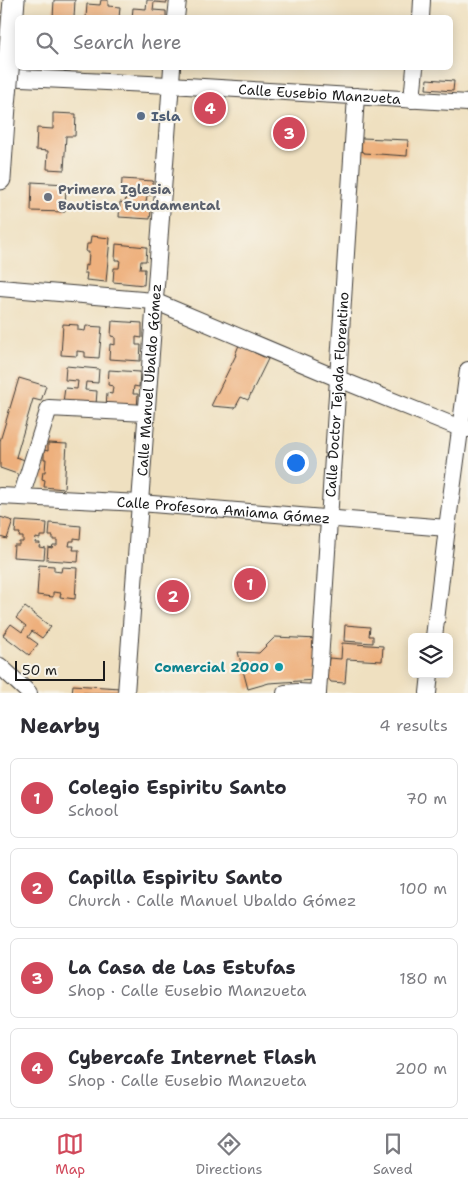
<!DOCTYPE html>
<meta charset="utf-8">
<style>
:root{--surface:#fff;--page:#f7f7f7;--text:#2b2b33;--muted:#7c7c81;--line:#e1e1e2;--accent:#d1495b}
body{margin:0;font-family:"Shantell Sans",sans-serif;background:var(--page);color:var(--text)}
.controls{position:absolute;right:15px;bottom:15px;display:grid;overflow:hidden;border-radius:8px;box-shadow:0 2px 12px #0003}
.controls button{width:45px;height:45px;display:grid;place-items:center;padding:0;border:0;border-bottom:1px solid var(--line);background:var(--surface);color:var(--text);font:25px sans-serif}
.scale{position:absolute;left:15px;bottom:12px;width:90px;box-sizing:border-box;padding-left:5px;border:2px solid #1c1c1c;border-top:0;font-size:14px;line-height:18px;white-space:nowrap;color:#1c1c1c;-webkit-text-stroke:4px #f7f3e8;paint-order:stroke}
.you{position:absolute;left:295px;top:462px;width:18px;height:18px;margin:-12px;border:4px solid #fff;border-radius:50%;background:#1a73e8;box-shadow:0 0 0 8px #1a73e833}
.badge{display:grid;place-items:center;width:32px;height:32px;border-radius:50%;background:var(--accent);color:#fff;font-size:16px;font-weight:700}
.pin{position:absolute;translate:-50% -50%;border:2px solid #fff;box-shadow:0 1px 5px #0006}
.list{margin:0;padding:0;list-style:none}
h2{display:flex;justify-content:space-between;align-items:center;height:65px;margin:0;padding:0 20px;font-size:21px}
h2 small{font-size:16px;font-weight:400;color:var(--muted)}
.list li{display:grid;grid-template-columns:32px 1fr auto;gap:15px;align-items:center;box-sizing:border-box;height:80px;margin:0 10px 10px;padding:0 10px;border:1px solid var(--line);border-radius:8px}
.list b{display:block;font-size:19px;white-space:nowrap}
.list p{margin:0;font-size:16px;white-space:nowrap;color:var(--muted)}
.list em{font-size:16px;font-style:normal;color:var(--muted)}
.icon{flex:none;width:28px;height:28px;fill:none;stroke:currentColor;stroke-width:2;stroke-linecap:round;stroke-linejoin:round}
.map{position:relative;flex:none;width:468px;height:693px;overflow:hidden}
.search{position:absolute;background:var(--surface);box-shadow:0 2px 12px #0003;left:15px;right:15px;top:15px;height:55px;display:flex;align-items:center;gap:12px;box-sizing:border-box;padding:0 18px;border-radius:8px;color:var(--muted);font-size:19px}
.sheet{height:425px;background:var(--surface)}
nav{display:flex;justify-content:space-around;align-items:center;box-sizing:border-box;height:70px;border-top:1px solid var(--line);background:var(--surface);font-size:14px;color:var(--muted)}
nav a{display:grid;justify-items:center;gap:2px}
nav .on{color:var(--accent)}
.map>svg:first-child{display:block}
.building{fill:#eeb07d}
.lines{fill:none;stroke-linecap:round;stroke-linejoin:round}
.minor-casing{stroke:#3c3935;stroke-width:18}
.major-casing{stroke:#3c3935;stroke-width:23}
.minor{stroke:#fff;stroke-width:16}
.major{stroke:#fff;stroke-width:21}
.major-bridge-casing{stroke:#3c3935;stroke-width:23;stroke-linecap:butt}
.major-bridge{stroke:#fff;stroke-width:21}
.service-dot{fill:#5c6f8a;stroke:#f7f3e8;stroke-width:2}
.worship-dot{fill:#6b7280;stroke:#f7f3e8;stroke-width:2}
.culture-dot{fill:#0f9aa8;stroke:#f7f3e8;stroke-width:2}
.labels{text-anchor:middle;stroke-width:4.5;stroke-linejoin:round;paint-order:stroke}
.street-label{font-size:14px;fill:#1c1c1c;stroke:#f7f3e8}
.service-label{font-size:14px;font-weight:bold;fill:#4e5e75;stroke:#f7f3e8;text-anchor:start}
.worship-label{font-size:14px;font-weight:bold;fill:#5b616d;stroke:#f7f3e8;text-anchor:start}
.culture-label{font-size:14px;font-weight:bold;fill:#0d838f;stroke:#f7f3e8;text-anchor:end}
</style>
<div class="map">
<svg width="468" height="693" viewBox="0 0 468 693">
<rect width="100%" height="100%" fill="#f7f3e8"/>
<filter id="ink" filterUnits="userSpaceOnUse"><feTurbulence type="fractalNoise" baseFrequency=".02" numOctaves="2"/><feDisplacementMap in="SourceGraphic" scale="10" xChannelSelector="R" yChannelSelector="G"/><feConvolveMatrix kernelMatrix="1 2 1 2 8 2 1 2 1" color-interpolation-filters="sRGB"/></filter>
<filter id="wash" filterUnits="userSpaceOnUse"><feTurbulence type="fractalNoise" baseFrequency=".0096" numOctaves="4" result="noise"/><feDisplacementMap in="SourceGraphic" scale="20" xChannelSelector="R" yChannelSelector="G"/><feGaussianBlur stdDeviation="1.12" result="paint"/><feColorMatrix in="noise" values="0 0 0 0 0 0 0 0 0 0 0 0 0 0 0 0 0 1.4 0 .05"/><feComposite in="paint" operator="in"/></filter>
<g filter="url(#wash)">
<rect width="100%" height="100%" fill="#efe0c0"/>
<g id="blocks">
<!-- building -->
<g class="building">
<path d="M54,0H75L74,18H53Z"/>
<path d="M101,0H108V6L120,7L119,18H86L87,4L100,5Z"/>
<path d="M147,0H167V3L154,2L153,10L166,11V18H132L133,8L146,9Z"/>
<path d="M427,79L454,81L453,91L426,89Z"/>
<path d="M53,113L76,114L75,136H66L64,170L47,169L48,151L36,150L37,128L53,129Z"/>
<path d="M362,138L408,140L407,156L364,153V152L361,151Z"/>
<path d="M122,179L153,181L152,195H147L146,203H152L150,219L119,217L120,202L125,203L126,195L121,194Z"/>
<path d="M32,182L66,184L65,212L31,211Z"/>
<path d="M91,236L110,238L106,282L86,280L87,273H84L85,265L88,266L89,252H86L87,244H90Z"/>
<path d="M116,244L147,247L146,261H141L140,269H145L144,285L113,282L114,268H119L120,260H115Z"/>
<path d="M112,321L142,323V338L136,337V345H141L140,361L109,359L110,344L115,345V337L111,336Z"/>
<path d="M63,324L78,325V330L85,331L86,326L102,327L99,358L85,357V352L77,351V356L61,355Z"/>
<path d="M239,345L268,359L248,400L241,397L235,408L211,406L236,355H235Z"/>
<path d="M66,366L99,369L98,383L86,382L85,390L97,391L96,405L63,402L65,388L77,389L78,381L65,380Z"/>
<path d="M109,370L140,372L139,387L134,386L133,394H138L137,410L106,408L107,393L112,394L113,386L108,385Z"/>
<path d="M19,378L46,386L41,401L33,399L16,457L25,460L20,475L0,468V441Z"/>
<path d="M48,443L67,444L64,489L44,487L45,480L42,479L43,472H45L46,459H44V450L48,451Z"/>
<path d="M0,517L13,521L7,539L0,537Z"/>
<path d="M16,521L47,523L46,536H40V539L36,538L35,543H40L39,547L45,548L44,559L13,557L14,545H19V542H23V537H19L20,533H15Z"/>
<path d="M50,523L81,526L80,539L74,538V541H70L69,546H74L73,550H79L78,562L47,560L48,547L52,548L53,545H57V540H53V536H49Z"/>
<path d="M39,565L54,566V571L61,572L62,567L77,568L75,599L60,597L61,593L53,592V597L37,595Z"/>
<path d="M25,607L51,627L42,638L32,631L28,637L38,644L29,655L3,635L11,624L22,632L26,626L16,618Z"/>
<path d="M345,625L370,627L369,636H373V643L344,641Z"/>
<path d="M275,637L318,639L315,680L269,683L248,689L238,652L259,653Z"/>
<path d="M342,643L383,646L382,661L347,659L345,683L331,682L327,677L329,658L341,659Z"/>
<path d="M73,685L120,688L119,693H72Z"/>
</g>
</g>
</g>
<g filter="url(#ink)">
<use href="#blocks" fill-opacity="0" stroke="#3c3935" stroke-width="1"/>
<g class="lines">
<!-- minor casing -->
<g class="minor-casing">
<g id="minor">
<path d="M176,18L178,0"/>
<path d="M421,18L422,0"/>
<path id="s1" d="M0,77L170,85L468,103"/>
<path d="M412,100L415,68"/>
<path d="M0,288L154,301L339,379L460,428L468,429"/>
<path id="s2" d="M0,496L140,503L447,528"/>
<path d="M21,497L49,408L146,413"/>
<path d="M434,637L447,528L468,370"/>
<path d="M0,666L29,693"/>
<path id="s3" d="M126,693L172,68"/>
<path d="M285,693L297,692L318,693"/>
<path id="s4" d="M318,693C330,494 344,295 356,96"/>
<path d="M428,693L430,674"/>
</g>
</g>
<!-- major casing -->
<g class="major-casing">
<g id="major">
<path d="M10,48L14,0"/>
<path d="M0,179L5,106"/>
</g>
</g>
<!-- minor -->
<use href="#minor" class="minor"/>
<!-- major -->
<use href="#major" class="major"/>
<!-- major-bridge casing -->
<g class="major-bridge-casing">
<path id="major-bridge" d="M5,106L10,48"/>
</g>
<!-- major-bridge -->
<use href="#major-bridge" class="major-bridge"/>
</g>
</g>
<!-- markers -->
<circle class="service-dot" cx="141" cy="116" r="5"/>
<circle class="worship-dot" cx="48" cy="197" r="5"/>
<circle class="culture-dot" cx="279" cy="667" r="5"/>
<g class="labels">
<!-- street labels -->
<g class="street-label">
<text dy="5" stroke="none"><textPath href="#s1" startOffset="320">Calle Eusebio Manzueta</textPath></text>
<text dy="5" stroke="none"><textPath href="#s3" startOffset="314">Calle Manuel Ubaldo Gómez</textPath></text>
<text dy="5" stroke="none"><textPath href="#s4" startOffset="299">Calle Doctor Tejada Florentino</textPath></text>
<text dy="5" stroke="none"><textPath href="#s2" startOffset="224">Calle Profesora Amiama Gómez</textPath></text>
</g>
<!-- service labels -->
<g class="service-label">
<text x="151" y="121">Isla</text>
</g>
<!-- worship labels -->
<g class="worship-label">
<text x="58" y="194">Primera Iglesia<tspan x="58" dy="16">Bautista Fundamental</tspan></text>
</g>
<!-- culture labels -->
<g class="culture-label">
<text x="269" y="672">Comercial 2000</text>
</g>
</g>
</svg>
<div class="controls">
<button><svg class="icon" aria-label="layers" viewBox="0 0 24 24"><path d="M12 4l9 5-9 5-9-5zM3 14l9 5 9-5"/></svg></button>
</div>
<div class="scale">50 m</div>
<div class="you"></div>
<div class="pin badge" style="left:250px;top:584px">1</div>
<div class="pin badge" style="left:173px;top:596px">2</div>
<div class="pin badge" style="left:289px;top:133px">3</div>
<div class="pin badge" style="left:210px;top:108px">4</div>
<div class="search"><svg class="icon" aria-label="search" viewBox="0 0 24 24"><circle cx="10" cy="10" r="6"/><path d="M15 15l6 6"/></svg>Search here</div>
</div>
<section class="sheet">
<h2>Nearby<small>4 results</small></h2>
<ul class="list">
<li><span class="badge">1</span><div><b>Colegio Espiritu Santo</b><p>School</p></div><em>70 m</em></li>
<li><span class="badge">2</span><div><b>Capilla Espiritu Santo</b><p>Church · Calle Manuel Ubaldo Gómez</p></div><em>100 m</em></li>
<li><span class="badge">3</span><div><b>La Casa de Las Estufas</b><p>Shop · Calle Eusebio Manzueta</p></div><em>180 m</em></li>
<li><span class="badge">4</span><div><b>Cybercafe Internet Flash</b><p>Shop · Calle Eusebio Manzueta</p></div><em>200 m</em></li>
</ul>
</section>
<nav>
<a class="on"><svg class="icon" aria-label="map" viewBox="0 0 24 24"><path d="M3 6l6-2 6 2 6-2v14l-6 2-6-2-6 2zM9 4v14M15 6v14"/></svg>Map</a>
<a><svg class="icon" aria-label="directions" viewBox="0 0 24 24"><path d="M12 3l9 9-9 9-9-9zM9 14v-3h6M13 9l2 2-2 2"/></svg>Directions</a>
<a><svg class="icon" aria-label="saved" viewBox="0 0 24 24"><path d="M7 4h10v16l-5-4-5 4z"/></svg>Saved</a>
</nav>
